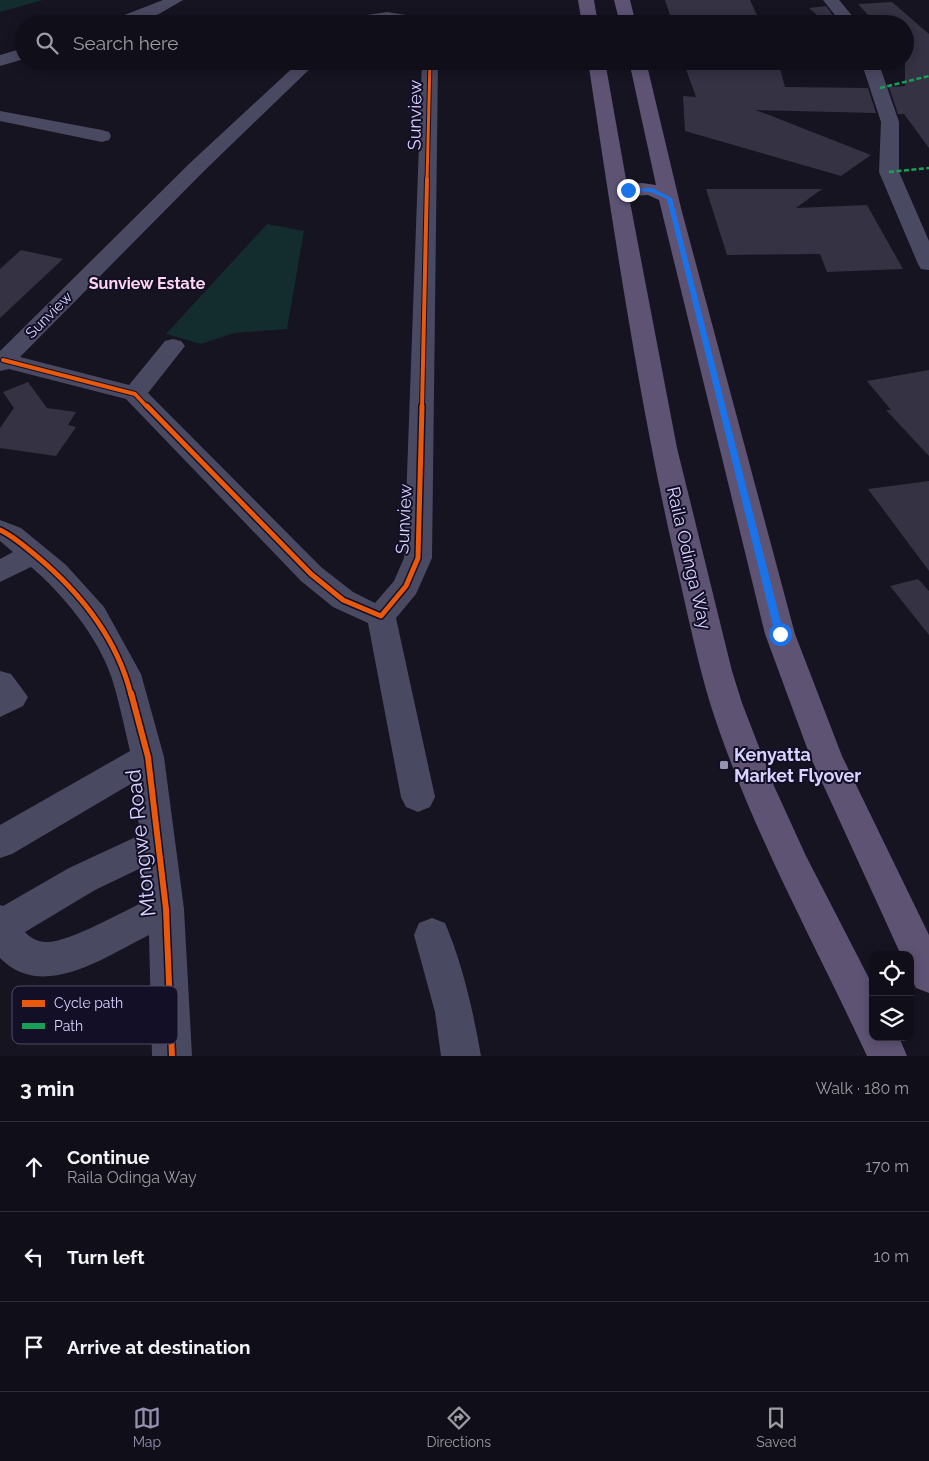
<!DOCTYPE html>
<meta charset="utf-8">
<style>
:root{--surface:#100f19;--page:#191822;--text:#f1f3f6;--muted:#9c9ca2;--line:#302f38;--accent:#9591b1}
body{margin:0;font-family:Raleway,sans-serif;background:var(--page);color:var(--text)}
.controls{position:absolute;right:15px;bottom:15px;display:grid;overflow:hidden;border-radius:10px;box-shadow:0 2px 12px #0003}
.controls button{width:45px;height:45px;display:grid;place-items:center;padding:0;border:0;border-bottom:1px solid var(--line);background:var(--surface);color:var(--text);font:25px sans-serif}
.stop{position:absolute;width:15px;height:15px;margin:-11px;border:4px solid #1a73e8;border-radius:50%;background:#fff}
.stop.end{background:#1a73e8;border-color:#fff;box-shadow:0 1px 5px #0008}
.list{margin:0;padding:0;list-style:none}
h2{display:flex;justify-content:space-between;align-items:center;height:65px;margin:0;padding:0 20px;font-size:21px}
h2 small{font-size:16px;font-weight:400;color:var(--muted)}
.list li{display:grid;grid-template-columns:32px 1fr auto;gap:15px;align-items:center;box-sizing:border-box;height:90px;padding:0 20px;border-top:1px solid var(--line)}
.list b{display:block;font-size:19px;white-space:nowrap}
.list p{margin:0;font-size:16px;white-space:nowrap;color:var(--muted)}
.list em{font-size:16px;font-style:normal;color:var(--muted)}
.icon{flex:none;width:28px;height:28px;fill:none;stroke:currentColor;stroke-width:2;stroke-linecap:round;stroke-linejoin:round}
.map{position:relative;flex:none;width:929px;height:1056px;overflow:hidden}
.search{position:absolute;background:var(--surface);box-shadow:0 2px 12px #0003;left:15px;right:15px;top:15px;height:55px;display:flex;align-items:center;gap:12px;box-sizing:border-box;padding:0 18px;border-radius:28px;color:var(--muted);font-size:19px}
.sheet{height:335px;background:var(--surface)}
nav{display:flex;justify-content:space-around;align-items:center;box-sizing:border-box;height:70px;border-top:1px solid var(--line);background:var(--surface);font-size:14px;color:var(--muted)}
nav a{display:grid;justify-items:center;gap:2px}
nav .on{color:var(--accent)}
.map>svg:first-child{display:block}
.green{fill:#132c2d}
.building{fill:#343243}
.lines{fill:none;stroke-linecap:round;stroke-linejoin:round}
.minor{fill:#4a4962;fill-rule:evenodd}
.major{fill:#5e5373;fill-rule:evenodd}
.quiet{stroke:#1a9f57;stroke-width:2.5;stroke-dasharray:5 2.5;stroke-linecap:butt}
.cycleway-far3-casing{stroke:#130f26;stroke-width:5}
.cycleway-far2-casing{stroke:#130f26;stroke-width:6}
.cycleway-far1-casing{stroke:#130f26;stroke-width:8}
.cycleway-casing{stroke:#130f26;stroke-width:9}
.cycleway-far3{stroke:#e8590c;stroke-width:3}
.cycleway-far2{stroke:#e8590c;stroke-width:4}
.cycleway-far1{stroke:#e8590c;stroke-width:5}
.cycleway{stroke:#e8590c;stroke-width:6}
.route{fill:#1a73e8}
.poi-dot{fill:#9591b1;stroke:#130f26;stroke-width:2}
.labels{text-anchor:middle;stroke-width:4;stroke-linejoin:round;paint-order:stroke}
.far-street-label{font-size:15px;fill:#d9d4ff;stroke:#130f26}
.far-neighbourhood-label{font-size:16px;font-weight:bold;fill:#ffd6f0;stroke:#130f26}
.street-label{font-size:18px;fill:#d9d4ff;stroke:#130f26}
.poi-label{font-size:18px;font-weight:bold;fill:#d9d4ff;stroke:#130f26;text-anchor:start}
.near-street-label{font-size:21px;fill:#d9d4ff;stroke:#130f26}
.key{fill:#130f26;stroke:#4e4a67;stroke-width:1}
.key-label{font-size:14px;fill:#d9d4ff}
</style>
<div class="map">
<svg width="929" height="1056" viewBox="0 0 929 1056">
<rect width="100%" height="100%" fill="#161421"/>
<!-- green -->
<g class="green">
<path d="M0,0H43L0,12Z"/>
<path d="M267,224L304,231L287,329L234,333L201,344L166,334Z"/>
</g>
<!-- building -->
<g class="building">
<path d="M665,0H750L761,24H673Z"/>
<path d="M892,2L929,34V148L904,114H898L889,87L905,86V24H876L858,4Z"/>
<path d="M826,6L839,24H827L809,8Z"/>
<path d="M683,61H778L785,87L868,88L876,113L756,110L871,155L841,176L685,131L683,96L696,97Z"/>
<path d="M706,189H822L796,208L867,205L903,269L827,272L820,254L727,255Z"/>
<path d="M21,250L63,259L0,318V269Z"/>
<path d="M929,370V456L886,410H891L867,381Z"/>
<path d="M28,382L47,408L76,412L68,425L76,427L56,456L0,448V428L14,408L3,392Z"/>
<path d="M929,481V571L868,489Z"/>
<path d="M918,579L929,591V635L890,586Z"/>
</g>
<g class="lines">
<!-- minor -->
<g class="minor">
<path d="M163,0H183L159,14L131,24H107L109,21Z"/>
<path d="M823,0H839L859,24H842Z"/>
<path d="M387,12L419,17L429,24L387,21L344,24L354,17Z"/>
<path d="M24,48V59L0,66V55Z"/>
<path d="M300,61H318L204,171L20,357L129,385L165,341L173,339L181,341L185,346L148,393L321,567L353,592L375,603L394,581L404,558L422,61H438L432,558L416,594L396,618L435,797L430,807L418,812L406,807L401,797L368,623L333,607L301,581L126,399L9,369L0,371V351L190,163Z"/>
<path d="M861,61H878L899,122V172L929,241V270L921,269L918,264L879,172L881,122Z"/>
<path d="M0,111L102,130L109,132L111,136L109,140L102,142L0,121Z"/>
<path d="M0,520L21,528L66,565L104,607L141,674L164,757L184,909L192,1056H152L149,935C106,956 43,1002 0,958V905L3,906L69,868L140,835L134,782L12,854L0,858V825L130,751C124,726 119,700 111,676C98,637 62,593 31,567L0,582V559L13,552L0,541ZM143,867L147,900C124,911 68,943 46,942C38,942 30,938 25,932L95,890Z"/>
<path d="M0,671L11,674L28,697L23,706L0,717Z"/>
<path d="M432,918L445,923C463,965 473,1011 481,1056H441L435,1012L414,935L419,923Z"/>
</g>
<!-- major -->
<g class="major">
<path d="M578,0H594L598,24H582Z"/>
<path d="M614,0H630L636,24H620Z"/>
<path d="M588,61H605L627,185L642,183L656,185L629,61H646L681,208L795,634L842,756L929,935V993L916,988L910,976V955H901L810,756L765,634L659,200L648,195L633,196L630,202L677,448L732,671L742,703L774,786L806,856L873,986V1037H899L907,1056H867C813,940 749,826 710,703C695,653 685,601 673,550C637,389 613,225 588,61Z"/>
</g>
<!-- quiet -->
<g class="quiet">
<path d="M880,88L929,76"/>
<path d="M889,172L929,168"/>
</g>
<!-- cycleway-far3 casing -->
<g class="cycleway-far3-casing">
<path id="cycleway-far3" d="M427,181L430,61"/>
</g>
<!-- cycleway-far2 casing -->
<g class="cycleway-far2-casing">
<g id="cycleway-far2">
<path d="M3,360L135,394L148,408"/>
<path d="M422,408L427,179"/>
</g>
</g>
<!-- cycleway-far1 casing -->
<g class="cycleway-far1-casing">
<g id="cycleway-far1">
<path d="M147,406L311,574L343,600L381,616L406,586L418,558L422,406"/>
<path d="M0,530C13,536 23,545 34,554C79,591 117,638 131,695"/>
</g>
</g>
<!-- cycleway casing -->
<g class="cycleway-casing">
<path id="cycleway" d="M131,693L148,757L166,909L172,1056"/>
</g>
<!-- cycleway-far3 -->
<use href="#cycleway-far3" class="cycleway-far3"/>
<!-- cycleway-far2 -->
<use href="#cycleway-far2" class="cycleway-far2"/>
<!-- cycleway-far1 -->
<use href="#cycleway-far1" class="cycleway-far1"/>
<!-- cycleway -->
<use href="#cycleway" class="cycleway"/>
</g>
<!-- route -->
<path class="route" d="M652,188L672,198L784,634L780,637L775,634L667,199L651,192L625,190Z"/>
<!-- markers -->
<rect class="poi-dot" x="719" y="760" width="10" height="10" rx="2.5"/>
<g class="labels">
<!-- far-street labels -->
<g class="far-street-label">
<text transform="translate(49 315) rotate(-45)" y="5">Sunview</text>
</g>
<!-- far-neighbourhood labels -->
<g class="far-neighbourhood-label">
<text x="147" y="289">Sunview Estate</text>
</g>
<!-- street labels -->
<g class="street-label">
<text transform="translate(415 115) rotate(-89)" y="6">Sunview</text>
<text transform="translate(404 519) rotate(-87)" y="6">Sunview</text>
<text transform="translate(689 558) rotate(77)" y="6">Raila Odinga Way</text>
</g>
<!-- poi labels -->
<g class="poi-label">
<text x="734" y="761">Kenyatta<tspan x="734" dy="21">Market Flyover</tspan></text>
</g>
<!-- near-street labels -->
<g class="near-street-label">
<text transform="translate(141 843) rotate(-96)" y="7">Mtongwe Road</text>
</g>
</g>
<!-- legend -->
<rect x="12" y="986" width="166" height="58" rx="8" class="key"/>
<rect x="22" y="1000" width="23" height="7" fill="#e8590c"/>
<rect x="22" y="1023" width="23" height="6" fill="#1a9f57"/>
<g class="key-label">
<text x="54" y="1008">Cycle path</text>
<text x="54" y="1031">Path</text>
</g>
</svg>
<div class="controls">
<button><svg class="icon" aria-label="locate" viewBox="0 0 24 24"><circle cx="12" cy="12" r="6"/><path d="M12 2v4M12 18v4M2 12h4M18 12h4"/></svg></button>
<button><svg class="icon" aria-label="layers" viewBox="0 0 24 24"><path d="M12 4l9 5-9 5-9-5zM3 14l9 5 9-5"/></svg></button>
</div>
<div class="stop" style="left:780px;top:634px"></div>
<div class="stop end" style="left:628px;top:190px"></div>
<div class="search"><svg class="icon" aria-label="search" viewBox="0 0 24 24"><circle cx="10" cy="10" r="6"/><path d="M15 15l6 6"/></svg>Search here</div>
</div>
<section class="sheet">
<h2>3 min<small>Walk · 180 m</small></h2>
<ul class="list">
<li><svg class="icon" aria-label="ahead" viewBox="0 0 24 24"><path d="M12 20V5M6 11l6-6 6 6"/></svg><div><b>Continue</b><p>Raila Odinga Way</p></div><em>170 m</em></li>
<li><svg class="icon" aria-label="left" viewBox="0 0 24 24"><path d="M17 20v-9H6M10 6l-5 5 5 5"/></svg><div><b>Turn left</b></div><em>10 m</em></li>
<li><svg class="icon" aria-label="arrive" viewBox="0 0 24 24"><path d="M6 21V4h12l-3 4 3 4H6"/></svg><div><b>Arrive at destination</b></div></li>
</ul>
</section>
<nav>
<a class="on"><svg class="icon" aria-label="map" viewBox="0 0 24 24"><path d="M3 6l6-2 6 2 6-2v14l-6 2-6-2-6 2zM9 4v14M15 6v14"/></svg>Map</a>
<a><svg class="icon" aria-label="directions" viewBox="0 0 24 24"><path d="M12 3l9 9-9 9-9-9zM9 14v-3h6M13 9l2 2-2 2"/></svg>Directions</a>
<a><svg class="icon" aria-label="saved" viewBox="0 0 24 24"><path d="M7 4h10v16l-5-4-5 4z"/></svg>Saved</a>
</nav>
